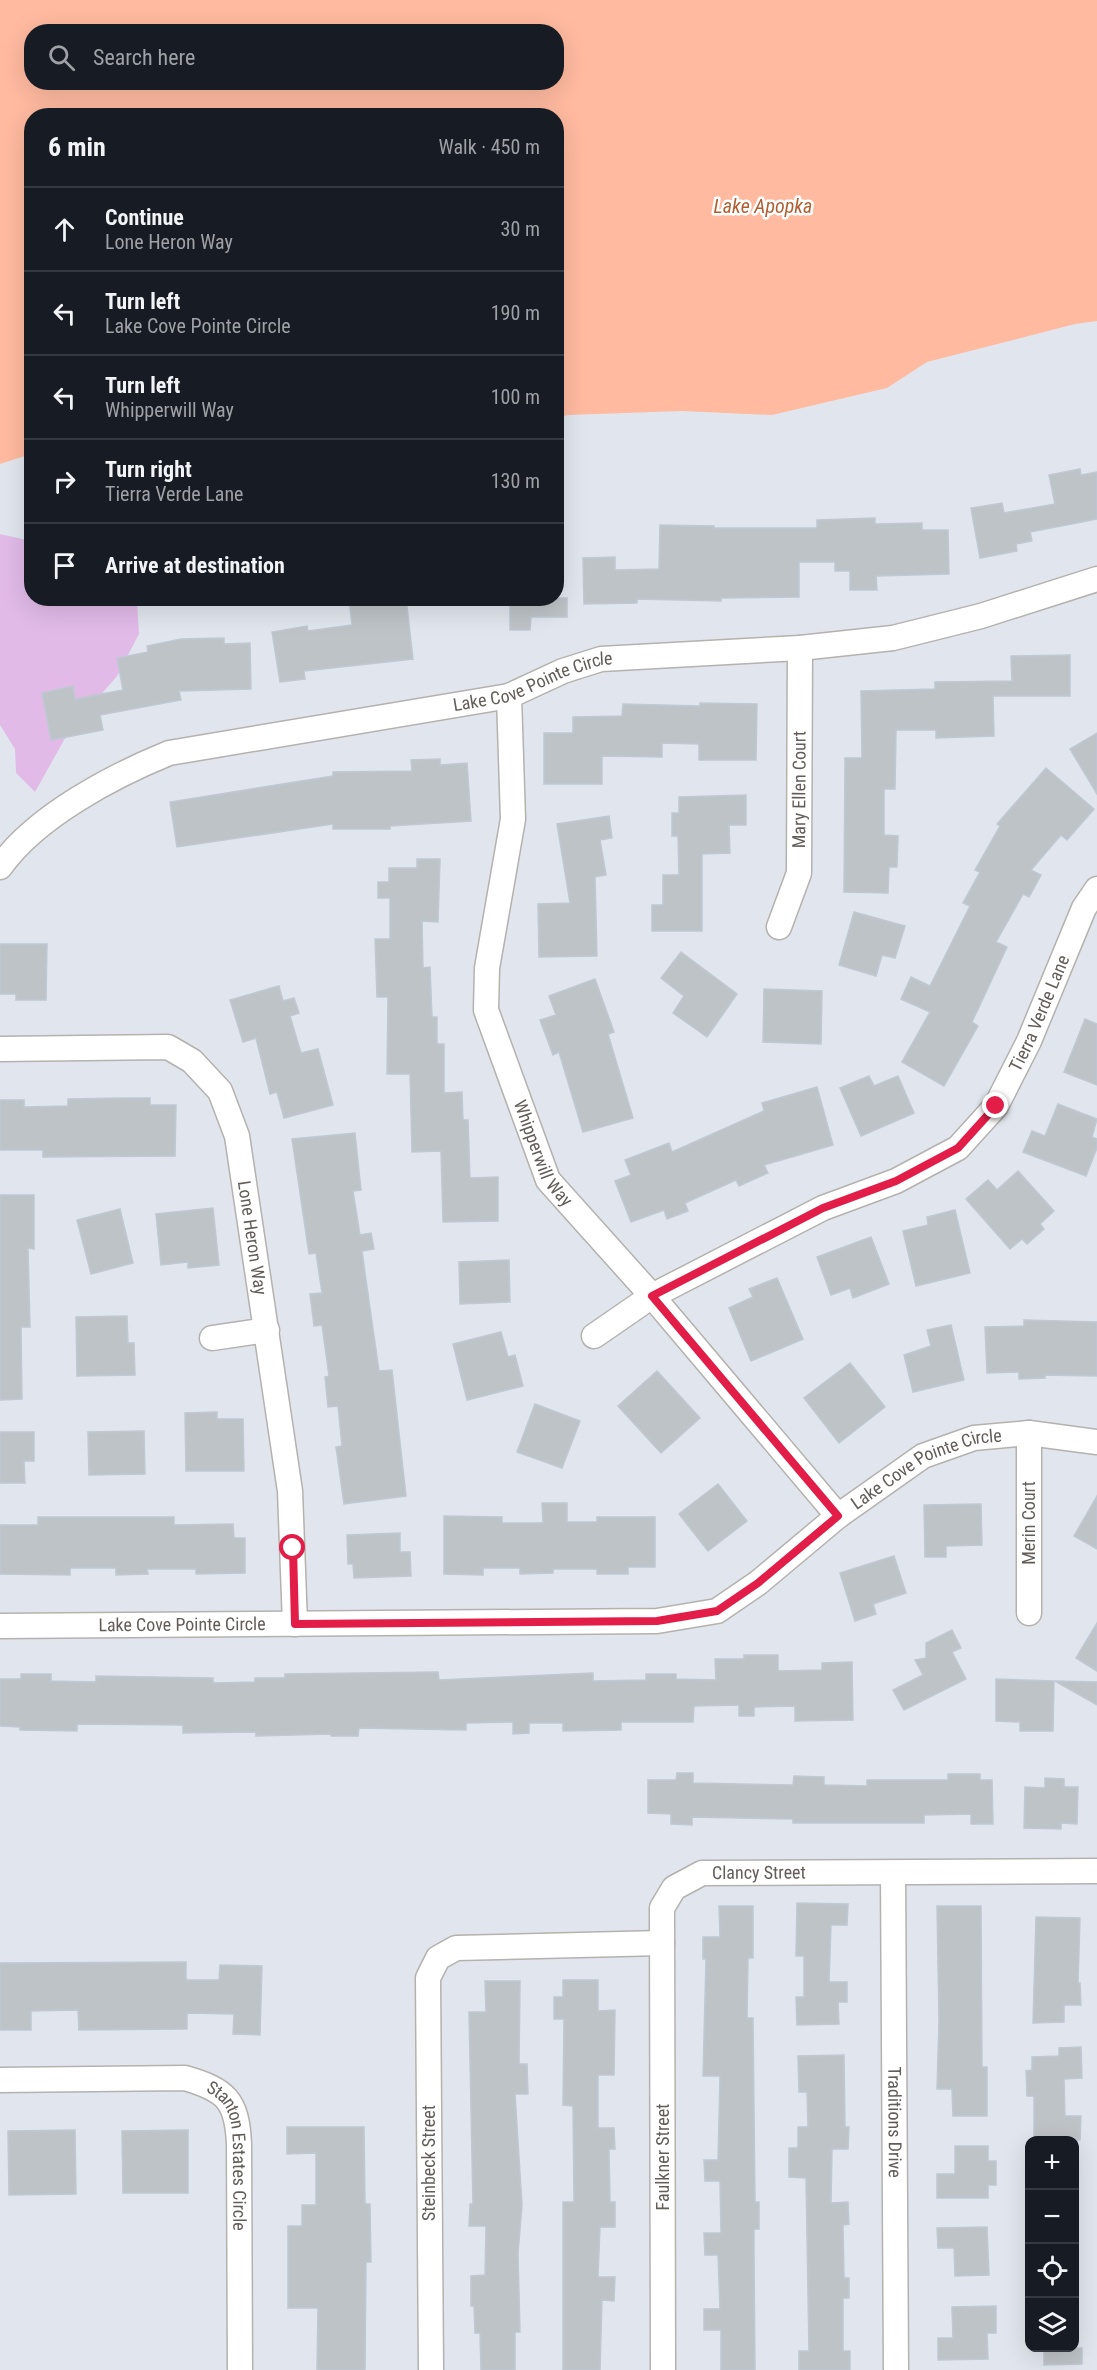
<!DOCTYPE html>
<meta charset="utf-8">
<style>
:root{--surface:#171b24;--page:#242831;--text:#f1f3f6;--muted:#9ea1a6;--line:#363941}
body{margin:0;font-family:"Roboto Condensed",sans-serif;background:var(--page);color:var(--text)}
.controls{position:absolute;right:18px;bottom:18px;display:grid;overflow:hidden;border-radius:12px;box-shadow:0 6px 24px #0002}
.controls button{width:54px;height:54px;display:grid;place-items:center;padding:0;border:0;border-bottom:2px solid var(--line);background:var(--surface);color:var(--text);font:30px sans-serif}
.stop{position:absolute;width:18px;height:18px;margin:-14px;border:4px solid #e11d48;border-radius:50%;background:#fff}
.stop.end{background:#e11d48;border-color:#fff;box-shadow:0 2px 6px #0008}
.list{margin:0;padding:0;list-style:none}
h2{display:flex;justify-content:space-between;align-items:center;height:78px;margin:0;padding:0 24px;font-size:26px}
h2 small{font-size:20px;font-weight:400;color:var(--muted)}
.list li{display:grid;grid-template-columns:39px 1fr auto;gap:18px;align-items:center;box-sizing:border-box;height:84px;padding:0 24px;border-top:2px solid var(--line)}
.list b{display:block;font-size:22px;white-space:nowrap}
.list p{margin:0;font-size:20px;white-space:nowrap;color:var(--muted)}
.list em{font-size:20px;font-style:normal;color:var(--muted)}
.icon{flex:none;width:33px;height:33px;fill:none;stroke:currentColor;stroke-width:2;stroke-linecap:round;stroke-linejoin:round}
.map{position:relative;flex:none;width:1097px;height:2370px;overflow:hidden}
.search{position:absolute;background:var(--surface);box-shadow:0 6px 24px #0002;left:24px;top:24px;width:540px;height:66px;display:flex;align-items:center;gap:15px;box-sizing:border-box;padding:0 21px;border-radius:24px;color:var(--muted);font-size:22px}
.panel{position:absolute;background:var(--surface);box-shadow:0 6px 24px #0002;left:24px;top:108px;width:540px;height:498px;border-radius:24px}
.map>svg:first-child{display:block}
.green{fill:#e1bae8}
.water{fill:#ffbaa0;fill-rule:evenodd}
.building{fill:#bec3c8;stroke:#bfc8d3;stroke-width:1.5}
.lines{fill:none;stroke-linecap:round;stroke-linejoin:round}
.minor-casing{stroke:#b5b1ad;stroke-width:27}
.minor{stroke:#fff;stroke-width:24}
.route{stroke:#e11d48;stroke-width:8}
.labels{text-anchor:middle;stroke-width:5;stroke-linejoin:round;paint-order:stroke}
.street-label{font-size:18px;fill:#635d59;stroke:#fff}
.water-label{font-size:20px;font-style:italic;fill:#b05e32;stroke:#fff}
</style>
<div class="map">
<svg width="1097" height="2370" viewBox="0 0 1097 2370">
<rect width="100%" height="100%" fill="#e1e6ee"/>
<!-- green -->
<path class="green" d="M0,534L31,541L32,598L134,599L137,601L139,634L117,676L68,733L35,792L16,773L15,749L0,725Z"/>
<!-- water -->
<path class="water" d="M0,0H1097V321L1075,324L927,362L887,388L772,415L682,411L568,415L557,418L556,116H32L31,454L0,464ZM32,32H556V82H32Z"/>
<!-- building -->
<g class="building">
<path d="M1080,469L1081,475L1097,472V519L1030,532L1032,541L1016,544L1017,551L980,558L971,508L1002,503L1004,513L1055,504L1049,475Z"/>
<path d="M875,518V524L922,523V530H948L949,574L876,576L877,590H850V571H835V562H799V597L721,598V601L637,599V603L584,604L583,558L615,557V570L659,569L660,525L714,526V528H817V520Z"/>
<path d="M349,598H406L413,659L304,671L305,679L280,682L272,632L307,626L308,631L352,625Z"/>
<path d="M510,598H567V617H531L530,630H510Z"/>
<path d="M224,638V644L250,643L251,689L179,691L181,700L100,715L103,730L51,740L42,693L73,686L75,699L123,690L117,658L148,652L147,646L181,639Z"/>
<path d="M1070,655V696H993L994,736L936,738V730H896L895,789H884V835L898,836L897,867H889L888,893L844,892L845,758H862L861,691L935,689V682L1012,681L1011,656Z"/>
<path d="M700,703L757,704L756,760H699V744L662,743V757L602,756V784H544V733H573V717L622,716L623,704L700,706Z"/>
<path d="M1097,733V794L1070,749Z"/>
<path d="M440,759V765L467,763L471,821L390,826V829H333V824L177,847L170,802L333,776V772L412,771L411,760Z"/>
<path d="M1046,768L1094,809L1067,840L1061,835L1031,870L1041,875L1029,897L1023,894L996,942L1007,947L972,1022L978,1026L944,1086L902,1062L930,1012L901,999L911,977L930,986L970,906L963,903L980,872L975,870L1000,826L997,824Z"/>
<path d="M746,795V825H729L730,853L702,854V931H652V905H663V875H679L678,836H672V813H679V797Z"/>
<path d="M609,816L612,838L600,840L606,875L595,877L597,956L539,957L538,904L570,903L557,824Z"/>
<path d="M417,859H440L438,922L422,921L423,968L430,967L432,1017H437V1044H444V1093L462,1092L463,1120H468L470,1178L498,1177V1221L443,1222L441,1151L412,1152L410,1074H387L388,997H377L375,939H390V898H378V882H389V868H417Z"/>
<path d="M854,912L905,926L895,958L882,955L876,976L839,965Z"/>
<path d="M0,944H47L46,1000H16V994H0Z"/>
<path d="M681,952L737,994L707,1037L673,1013L684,996L661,978Z"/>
<path d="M595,979L614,1032L608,1034L633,1118L583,1132L559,1052L553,1055L540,1020L556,1015L549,996Z"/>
<path d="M279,986L283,1001L294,998L299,1013L290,1016L301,1053L318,1049L333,1105L284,1118L277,1092L270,1094L256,1038L243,1042L230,1000Z"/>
<path d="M764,989L822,991L821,1044L763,1042Z"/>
<path d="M1085,1019L1097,1024V1085L1064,1072Z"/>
<path d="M869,1076L874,1086L898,1076L914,1113L861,1136L840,1088Z"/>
<path d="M817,1087L833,1145L764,1165L768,1173L739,1186L736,1180L685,1203L688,1211L667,1219L664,1210L631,1222L615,1181L631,1175L625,1160L669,1143L672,1152L764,1111L762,1103Z"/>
<path d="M124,1098H150V1105H176L175,1156L43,1157V1150H0V1100H24V1107L68,1106V1099Z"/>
<path d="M1058,1104L1097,1119L1092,1137L1097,1139V1148L1086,1176L1023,1152L1032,1131L1045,1136Z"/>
<path d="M355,1133L361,1190L353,1191L360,1235L371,1233L374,1249L362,1251L367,1287L379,1371L392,1370L406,1496L344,1504L336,1447L342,1446L338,1406L328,1407L325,1377L329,1376L322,1325L314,1326L310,1294L322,1293L316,1253L309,1254L292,1139Z"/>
<path d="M1018,1171L1054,1211L1040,1224L1044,1229L1027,1244L1022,1239L1010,1249L966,1199L988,1180L997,1190Z"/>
<path d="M0,1195H34V1249L28,1248L30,1327H21L22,1399L0,1400Z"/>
<path d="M213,1208L219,1265L188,1268V1262L161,1265L156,1214Z"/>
<path d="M120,1209L133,1263L91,1274L77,1220Z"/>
<path d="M955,1210L970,1273L916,1286L903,1231L928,1225L927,1217Z"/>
<path d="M871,1237L889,1284L853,1298L850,1288L831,1295L817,1257Z"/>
<path d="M509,1260L510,1302L460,1304L459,1262Z"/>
<path d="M777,1278L803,1339L751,1361L729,1308L753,1297L749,1289Z"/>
<path d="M127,1316L128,1343H134L135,1375L77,1376L76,1317Z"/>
<path d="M1024,1320L1097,1322V1376L1045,1375V1378L1019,1379V1372L987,1373L985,1327L1024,1326Z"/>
<path d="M951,1325L964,1380L913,1392L904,1355L931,1346L927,1330Z"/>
<path d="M501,1332L508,1357L515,1355L523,1386L467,1400L453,1344Z"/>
<path d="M850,1363L885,1407L839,1443L804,1398Z"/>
<path d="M657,1371L700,1418L661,1453L618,1406Z"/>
<path d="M535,1404L580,1421L562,1468L517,1452Z"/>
<path d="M217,1412V1419H243L244,1471H186L185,1413Z"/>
<path d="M144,1431L145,1474L89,1475L88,1432Z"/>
<path d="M0,1432H34V1461H24L25,1483H0Z"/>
<path d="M718,1484L747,1521L708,1551L679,1514Z"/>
<path d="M1097,1496V1549L1074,1536Z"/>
<path d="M542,1503H567V1522H597V1517H655V1567H628V1574H597V1569H553V1573L520,1574V1568H483V1575L444,1574V1516L502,1517V1523H543Z"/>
<path d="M981,1504L982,1545L946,1546V1557H925L924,1505Z"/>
<path d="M38,1517H174V1525L233,1524L234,1538H245V1573L196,1574V1569H147L148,1574L116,1575V1568H70V1575L0,1574V1525H38Z"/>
<path d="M400,1533V1552H410L411,1576L354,1578L353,1564H348L347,1535Z"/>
<path d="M894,1556L906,1593L873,1604L876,1614L855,1621L840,1573Z"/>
<path d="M1097,1623V1671L1076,1658Z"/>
<path d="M952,1630L961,1648L952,1652L966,1679L904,1710L893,1690L923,1675L915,1660L926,1658V1643Z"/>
<path d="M744,1655H778V1671L822,1670V1663L852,1662L853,1720L795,1721V1706L754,1707V1716H739V1705L694,1706L693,1722H621V1730L563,1731V1723H529V1733L513,1734V1722L466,1723V1730L359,1728L358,1736H331V1734L256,1736V1732L183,1733V1725L77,1724V1731L20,1730V1727L0,1726V1679H21V1674H51V1681L96,1682V1676L213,1678V1683L255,1682V1678H285V1674L438,1672L439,1680L593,1673V1681L646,1680V1674H676V1679L716,1680L715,1659H744Z"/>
<path d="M996,1679L1054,1681L1053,1731H1020V1722L996,1721Z"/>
<path d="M1055,1681L1097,1682V1705Z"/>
<path d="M677,1773H693V1783L793,1785L794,1776L824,1777V1785L867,1786V1780H948V1774H980V1780H992L993,1824H971V1814L924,1815V1823H793V1819L692,1817V1825L671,1824V1814L648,1813V1780H676Z"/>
<path d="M1045,1778L1064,1779V1787H1078L1077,1824L1061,1823V1829L1024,1828L1025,1787L1045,1788Z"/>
<path d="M797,1903L848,1904L847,1925H831L829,1982H847V2002H838L839,2024L797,2025L796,1997H804V1956H796Z"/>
<path d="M719,1906H753V1958H748L747,2018H753L755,2202H759V2229H754V2254L755,2370H721V2330H704V2309H720L718,2255H705L704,2233H721L720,2181H705L704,2160H718L720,2076H703L706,1959H703V1937H720Z"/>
<path d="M937,1906H981L982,2067H987V2116H953L952,2089H937L939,2021Z"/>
<path d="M1036,1917L1080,1918L1078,1983H1080L1081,2005H1064V2022L1033,2023Z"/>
<path d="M186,1962V1980H219L220,1965L262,1966L260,2035L233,2034L234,2014L187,2013V2029L79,2030L78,2010L31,2011V2030H0V1963Z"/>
<path d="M563,1980H598V2011L615,2010L614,2075H598V2128H614L615,2149H609L610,2202H615V2227H600L598,2277H615L614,2301L602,2300L600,2370H563V2202H574L573,2106L563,2105L564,2019H554V1997H563Z"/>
<path d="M485,1981H520L519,2064H527L528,2094H515L522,2205L518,2253L520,2332H515V2370H481L480,2333H475L474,2306H471V2276L485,2275L486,2226H469L470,2204H473L469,2012H486Z"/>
<path d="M1081,2047L1082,2078L1064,2079L1065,2116H1081L1080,2140H1034V2096H1027L1026,2071L1032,2070V2057L1059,2056V2048Z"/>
<path d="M844,2055L845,2127H849L848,2149H832L831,2203L848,2202L849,2224L843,2225L844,2278H849V2298H843V2351H850V2370H799V2351H809L806,2178L789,2177V2148H798V2127H808L807,2092H799L798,2056Z"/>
<path d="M287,2127H364L365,2204H370L371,2262H366L365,2370H317L318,2308H288V2226H302V2205H316V2153L287,2154Z"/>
<path d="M75,2130L76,2194L9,2195L8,2131Z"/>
<path d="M188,2130V2193H123L122,2131Z"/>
<path d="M955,2146H988V2161H996V2185H988V2198H937V2174H955Z"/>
<path d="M987,2227L989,2275L955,2276L954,2248H938L937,2228Z"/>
<path d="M996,2306V2333H987L988,2359L938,2360V2338H953L952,2307Z"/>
<path d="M1044,2348H1082V2364L1044,2365Z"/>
</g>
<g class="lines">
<!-- minor casing -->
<g class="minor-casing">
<g id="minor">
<path id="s1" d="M509,696L513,819L487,968L486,1010L548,1180L652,1296L838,1516"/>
<path id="s2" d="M0,867C36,816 113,776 169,753L509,696L563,671L601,659L800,648L893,638L981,616L1097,579"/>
<path id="s3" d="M779,927L799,873L800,648"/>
<path id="s4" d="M0,1049L168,1047L192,1061L220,1091L237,1136L290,1491L295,1624"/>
<path id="s5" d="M594,1336L652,1296L823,1208L896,1181L958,1148L996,1106L1029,1041L1084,908L1097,889"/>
<path d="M212,1338L267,1330"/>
<path d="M1029,1433V1613"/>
<path id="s6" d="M0,1626L657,1621L717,1611L758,1583L838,1516L923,1456L974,1438L1029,1433L1097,1442"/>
<path id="s7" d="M893,1873L896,2370"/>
<path id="s8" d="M0,2080L185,2078C226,2090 237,2100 239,2144L240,2370"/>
<path d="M431,2370L428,1978L438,1958L456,1948L662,1943"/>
<path id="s9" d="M663,2370L662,1908L674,1888L702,1873L1097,1871"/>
</g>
</g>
<!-- minor -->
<use href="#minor" class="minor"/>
</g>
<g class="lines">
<!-- route -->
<path class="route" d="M293,1548L295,1624L657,1621L717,1611L758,1583L838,1516L652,1296L823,1208L896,1181L958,1148L996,1106"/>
</g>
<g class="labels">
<!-- street labels -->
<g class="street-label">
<text dy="6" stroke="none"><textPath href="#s2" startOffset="578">Lake Cove Pointe Circle</textPath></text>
<text dy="6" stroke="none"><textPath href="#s3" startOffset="141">Mary Ellen Court</textPath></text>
<text dy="6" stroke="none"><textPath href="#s5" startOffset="570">Tierra Verde Lane</textPath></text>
<text dy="6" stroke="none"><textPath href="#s1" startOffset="471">Whipperwill Way</textPath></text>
<text dy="6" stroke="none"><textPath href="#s4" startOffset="388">Lone Heron Way</textPath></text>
<text dy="6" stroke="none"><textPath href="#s6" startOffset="974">Lake Cove Pointe Circle</textPath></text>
<text transform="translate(1029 1523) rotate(-90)" y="6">Merin Court</text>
<text dy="6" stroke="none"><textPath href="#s6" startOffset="182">Lake Cove Pointe Circle</textPath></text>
<text dy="6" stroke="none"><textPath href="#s9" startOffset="574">Clancy Street</textPath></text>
<text dy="6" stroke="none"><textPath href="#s7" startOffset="249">Traditions Drive</textPath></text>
<text transform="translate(663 2157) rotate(-90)" y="6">Faulkner Street</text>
<text dy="6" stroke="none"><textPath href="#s8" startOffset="288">Stanton Estates Circle</textPath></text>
<text transform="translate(429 2163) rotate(-90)" y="6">Steinbeck Street</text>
</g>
<!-- water labels -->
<g class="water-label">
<text x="763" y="213">Lake Apopka</text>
</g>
</g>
</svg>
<div class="controls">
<button>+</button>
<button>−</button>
<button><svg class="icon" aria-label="locate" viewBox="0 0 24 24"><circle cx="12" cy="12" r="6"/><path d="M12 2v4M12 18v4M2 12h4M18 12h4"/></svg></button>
<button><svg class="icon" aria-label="layers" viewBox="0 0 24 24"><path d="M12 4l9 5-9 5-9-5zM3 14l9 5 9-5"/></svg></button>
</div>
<div class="stop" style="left:293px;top:1548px"></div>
<div class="stop end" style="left:996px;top:1106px"></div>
<div class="search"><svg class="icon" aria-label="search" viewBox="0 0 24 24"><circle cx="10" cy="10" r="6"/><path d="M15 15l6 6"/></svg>Search here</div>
<section class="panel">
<h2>6 min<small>Walk · 450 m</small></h2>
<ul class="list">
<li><svg class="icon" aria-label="ahead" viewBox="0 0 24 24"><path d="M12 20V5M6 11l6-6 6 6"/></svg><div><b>Continue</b><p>Lone Heron Way</p></div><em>30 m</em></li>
<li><svg class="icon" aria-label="left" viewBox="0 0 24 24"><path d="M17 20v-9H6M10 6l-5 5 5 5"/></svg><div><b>Turn left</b><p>Lake Cove Pointe Circle</p></div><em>190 m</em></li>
<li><svg class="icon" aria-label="left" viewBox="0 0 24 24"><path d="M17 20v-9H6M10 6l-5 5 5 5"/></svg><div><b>Turn left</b><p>Whipperwill Way</p></div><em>100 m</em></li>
<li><svg class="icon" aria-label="right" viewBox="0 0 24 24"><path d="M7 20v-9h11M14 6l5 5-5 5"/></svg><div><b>Turn right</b><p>Tierra Verde Lane</p></div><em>130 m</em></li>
<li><svg class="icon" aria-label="arrive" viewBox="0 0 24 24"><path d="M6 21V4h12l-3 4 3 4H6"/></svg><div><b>Arrive at destination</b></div></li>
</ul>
</section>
</div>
